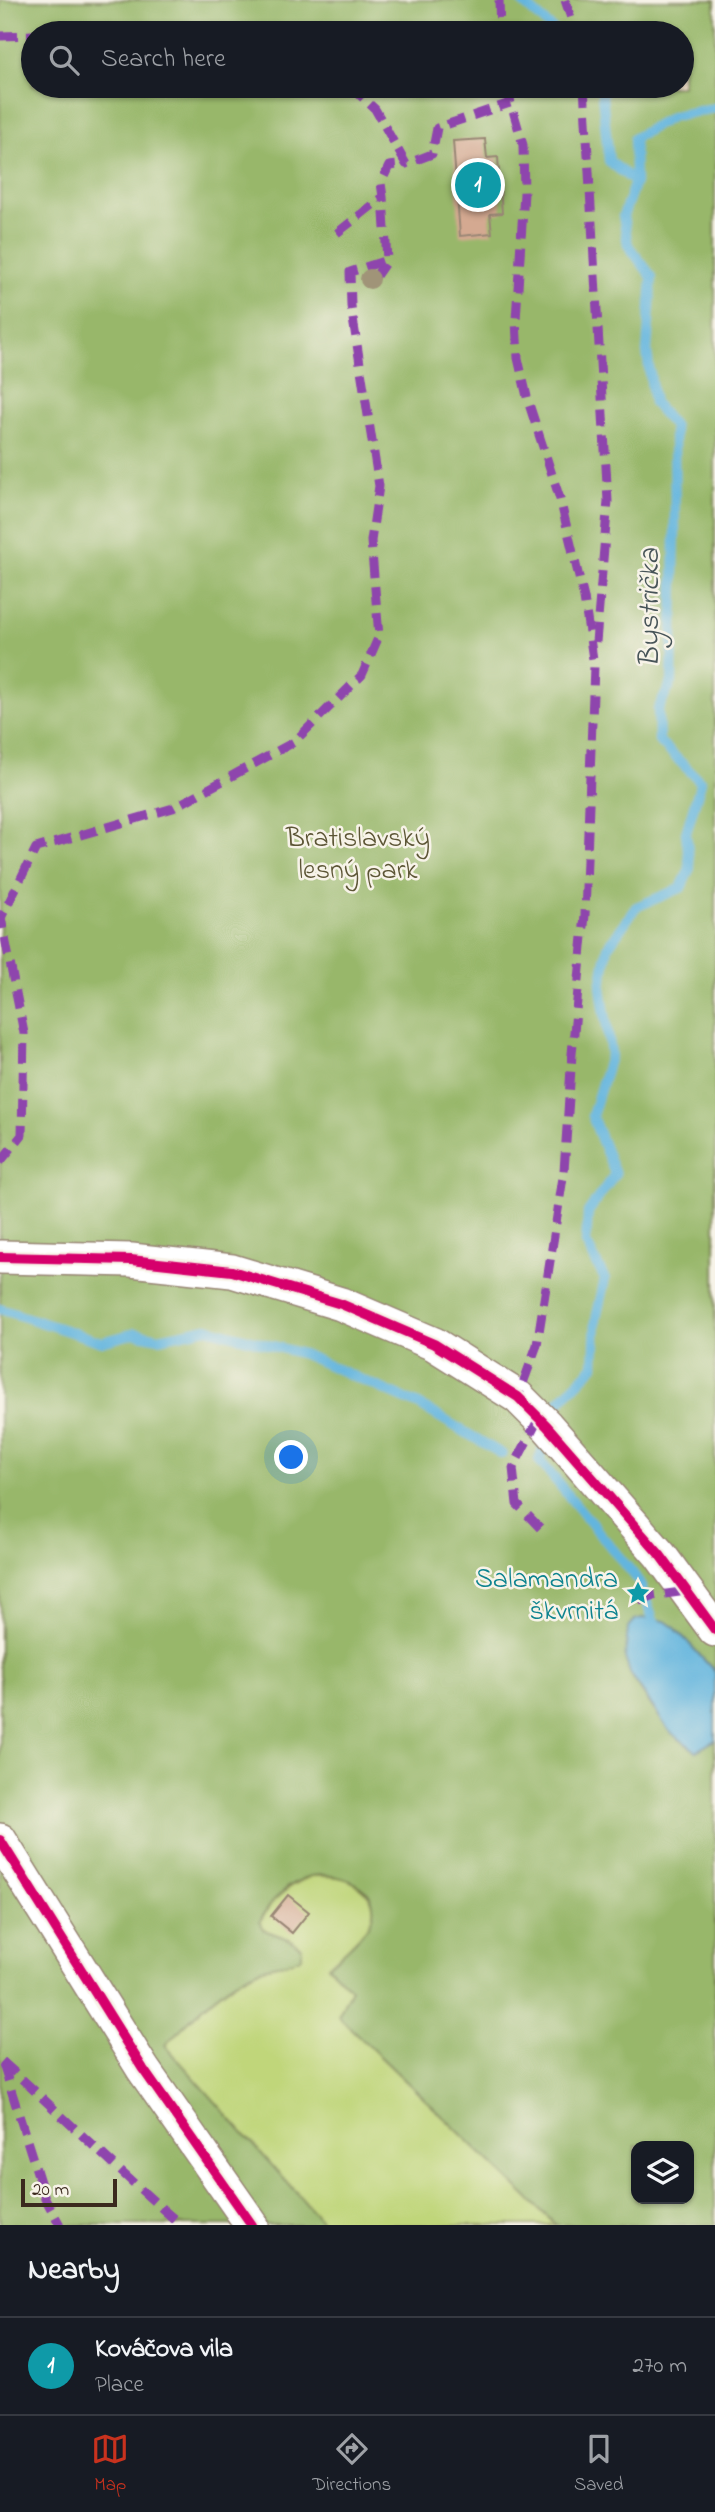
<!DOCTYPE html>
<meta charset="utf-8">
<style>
:root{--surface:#171b24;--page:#242831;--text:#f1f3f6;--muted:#9ea1a6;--line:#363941;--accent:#c8321e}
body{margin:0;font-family:"Indie Flower",sans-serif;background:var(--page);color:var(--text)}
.controls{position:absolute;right:21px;bottom:21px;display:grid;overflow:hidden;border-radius:14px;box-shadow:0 2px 5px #0004}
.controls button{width:63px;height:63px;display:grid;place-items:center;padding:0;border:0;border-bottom:2px solid var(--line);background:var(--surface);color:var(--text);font:35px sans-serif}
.scale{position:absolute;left:21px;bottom:18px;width:96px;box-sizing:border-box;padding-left:7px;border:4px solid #3b2a1e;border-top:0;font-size:19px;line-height:24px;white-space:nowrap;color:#3b2a1e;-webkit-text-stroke:5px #f7f3e8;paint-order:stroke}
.you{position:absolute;left:292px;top:1458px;width:24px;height:24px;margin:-18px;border:5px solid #fff;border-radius:50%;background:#1a73e8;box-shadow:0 0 0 10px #1a73e833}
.badge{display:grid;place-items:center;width:46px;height:46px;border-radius:50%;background:var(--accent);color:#fff;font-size:23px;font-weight:700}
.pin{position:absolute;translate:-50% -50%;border:4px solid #fff;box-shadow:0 2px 7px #0006}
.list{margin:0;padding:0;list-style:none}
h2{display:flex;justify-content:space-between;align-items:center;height:91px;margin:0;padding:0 28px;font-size:30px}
h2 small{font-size:23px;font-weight:400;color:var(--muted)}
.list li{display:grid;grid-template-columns:46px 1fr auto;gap:21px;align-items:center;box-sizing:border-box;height:98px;padding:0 28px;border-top:2px solid var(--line)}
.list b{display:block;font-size:26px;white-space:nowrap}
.list p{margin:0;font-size:23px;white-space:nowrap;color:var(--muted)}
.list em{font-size:23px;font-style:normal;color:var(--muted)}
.icon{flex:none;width:38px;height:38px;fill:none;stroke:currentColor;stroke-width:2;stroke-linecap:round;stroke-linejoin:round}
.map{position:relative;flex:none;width:715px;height:2225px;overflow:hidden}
.search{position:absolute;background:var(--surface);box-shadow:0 2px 5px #0004;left:21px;right:21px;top:21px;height:77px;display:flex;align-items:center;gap:18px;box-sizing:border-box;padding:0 24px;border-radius:38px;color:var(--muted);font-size:26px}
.sheet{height:189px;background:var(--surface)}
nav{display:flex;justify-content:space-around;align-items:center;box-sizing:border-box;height:98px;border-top:2px solid var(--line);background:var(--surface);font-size:19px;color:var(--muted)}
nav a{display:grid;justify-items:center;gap:4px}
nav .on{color:var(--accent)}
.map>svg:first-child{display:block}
.green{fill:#c0d67a;stroke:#7e804c;stroke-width:2}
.forest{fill:#98b76a;stroke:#6a7044;stroke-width:2;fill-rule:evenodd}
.water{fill:#63b5de;stroke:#4f707e;stroke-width:2}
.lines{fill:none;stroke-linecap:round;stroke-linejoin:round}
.stream{stroke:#63b5de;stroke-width:10}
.building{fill:#d4a991}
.minor-casing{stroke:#988674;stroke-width:36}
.path{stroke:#988674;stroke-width:4.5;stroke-dasharray:5 5;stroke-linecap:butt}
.minor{stroke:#fff;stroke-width:33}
.quiet{stroke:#8e44ad;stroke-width:9;stroke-dasharray:18 9;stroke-linecap:butt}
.cycleway-casing{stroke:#f7f3e8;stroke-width:15}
.cycleway{stroke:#d6006c;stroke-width:10}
.tree{fill:#a09478}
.labels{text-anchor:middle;stroke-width:5;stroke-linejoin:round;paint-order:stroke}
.park-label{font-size:28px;fill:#5c5535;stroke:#f7f3e8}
.culture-label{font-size:28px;fill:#0d838f;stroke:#f7f3e8;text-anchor:end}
.water-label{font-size:30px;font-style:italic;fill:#475458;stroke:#f7f3e8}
</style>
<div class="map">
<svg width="715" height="2225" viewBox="0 0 715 2225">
<rect width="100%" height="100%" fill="#f7f3e8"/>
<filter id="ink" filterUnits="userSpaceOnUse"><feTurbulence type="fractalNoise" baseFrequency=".0143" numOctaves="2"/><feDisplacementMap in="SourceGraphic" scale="14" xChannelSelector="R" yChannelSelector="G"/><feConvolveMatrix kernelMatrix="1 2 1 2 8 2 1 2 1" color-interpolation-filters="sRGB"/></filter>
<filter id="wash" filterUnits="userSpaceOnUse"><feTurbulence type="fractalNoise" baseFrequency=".00686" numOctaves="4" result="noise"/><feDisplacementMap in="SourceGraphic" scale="28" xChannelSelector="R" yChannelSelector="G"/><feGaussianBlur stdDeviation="1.57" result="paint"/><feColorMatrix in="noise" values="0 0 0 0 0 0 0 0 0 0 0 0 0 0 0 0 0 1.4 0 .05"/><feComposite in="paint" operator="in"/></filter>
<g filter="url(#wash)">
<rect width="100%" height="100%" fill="#f4e2cb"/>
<!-- green -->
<path class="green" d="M311,1876C322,1876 334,1875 344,1878C358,1882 376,1897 374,1914C372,1925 359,1937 351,1945V1989L338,2016L556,2225H325L164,2045C193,2017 222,1985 260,1969C274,1964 289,1965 302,1957L301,1947L291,1940L264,1930L260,1922C270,1899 288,1886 311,1876Z"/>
<!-- forest -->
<path class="forest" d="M0,0H715V1672L675,1628L642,1618L630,1673C649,1702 665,1733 696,1751L715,1740V2225H556L338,2016L351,1989L328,1966C341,1954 371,1931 373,1913C377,1883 334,1872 312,1876C289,1881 269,1902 260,1921L264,1930L291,1940L302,1948V1957C289,1965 274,1964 260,1969C222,1984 193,2017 165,2045L325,2225H0ZM33,33H682V86H33ZM636,2146H689V2199H636Z"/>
<!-- water -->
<path class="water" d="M642,1618L665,1621L675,1628L715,1672V1740L696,1751L669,1731L630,1673L625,1658L628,1628L635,1620Z"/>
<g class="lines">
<!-- stream -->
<g class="stream">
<path d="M520,0L557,33"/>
<path d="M635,182L634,138L673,116L715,108"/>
<path d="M0,1309L102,1342L135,1333L159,1338L207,1328L303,1354L419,1405L502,1454"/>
<path d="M552,1422L559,1402L594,1366L596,1319L605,1279L586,1243L588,1212L615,1174L592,1116L611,1053L601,987L608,947L636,907L681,888L690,868L686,833L701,782L659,741L658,709L672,682L675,533L674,427L654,403L647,352L652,277L628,245L623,216L635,182L609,161L602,95"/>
<path d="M547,1436L539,1460L639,1581L653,1620L659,1628"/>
</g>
</g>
<g id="blocks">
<!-- building -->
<g class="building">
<path d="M485,139L487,158L498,157L502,213L490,214L492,233L460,236L453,141Z"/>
<path d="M288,1895L309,1912L292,1933L271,1916Z"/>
</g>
</g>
</g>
<g filter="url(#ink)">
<use href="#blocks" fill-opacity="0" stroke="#988674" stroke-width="2"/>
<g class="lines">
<!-- minor casing -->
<g class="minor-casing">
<g id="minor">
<path d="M0,1257L131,1260L232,1271L341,1304L434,1344L518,1397L547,1426L660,1555L715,1630"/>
<path d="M0,1840L143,2069L252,2225"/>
</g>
</g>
<!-- path -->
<path class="path" d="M373,281L374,279"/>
<!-- minor -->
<use href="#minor" class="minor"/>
<!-- quiet -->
<g class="quiet">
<path d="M499,0L500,33"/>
<path d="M565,0L576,33"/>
<path d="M131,33L291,30L294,33"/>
<path d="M0,36L33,35"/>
<path d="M350,86L375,109L406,164L432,154L437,128L510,103"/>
<path d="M506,86L523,145L524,193L516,320L518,358L528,401L560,499L584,598L594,666L585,915L572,1054L564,1171L537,1345L518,1397"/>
<path d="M584,86L608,501L596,642"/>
<path d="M337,233L383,197"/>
<path d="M374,279L387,260L383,197L381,183L389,166L406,164"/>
<path d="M0,1162L22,1135L24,1033L1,918L36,848L173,808L294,742L362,675L379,636L371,541L379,486L351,306L350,272L387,260"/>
<path d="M539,1418L513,1468L517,1504L546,1534"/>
<path d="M639,1601L652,1596L687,1591"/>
<path d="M2,2061C62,2115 119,2172 181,2225"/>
<path d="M3,2064L45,2198L60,2225"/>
</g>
<!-- cycleway casing -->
<g class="cycleway-casing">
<g id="cycleway">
<path d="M0,1257L131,1260L232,1271L341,1304L434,1344L518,1397L547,1426L660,1555L715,1630"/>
<path d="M0,1840L143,2069L252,2225"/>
</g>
</g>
<!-- cycleway -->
<use href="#cycleway" class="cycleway"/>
</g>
<!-- trees -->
<circle class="tree" cx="370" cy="279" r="10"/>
</g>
<!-- icons -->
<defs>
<g id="sight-bare" transform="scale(1.89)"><path d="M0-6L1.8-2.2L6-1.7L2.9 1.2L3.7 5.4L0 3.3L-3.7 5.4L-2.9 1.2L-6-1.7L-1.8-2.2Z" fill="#0f9aa8" stroke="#f7f3e8" stroke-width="2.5" paint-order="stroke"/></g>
</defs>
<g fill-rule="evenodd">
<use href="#sight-bare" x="638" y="1593"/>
</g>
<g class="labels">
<!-- park labels -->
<g class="park-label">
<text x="358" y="846">Bratislavský<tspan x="358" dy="32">lesný park</tspan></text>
</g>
<!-- culture labels -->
<g class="culture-label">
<text x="618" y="1587">Salamandra<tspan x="618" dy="32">škvrnitá</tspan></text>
</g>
<!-- water labels -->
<g class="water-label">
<text transform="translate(648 608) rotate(-90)" y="10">Bystrička</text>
</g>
</g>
</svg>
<div class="controls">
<button><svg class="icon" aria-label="layers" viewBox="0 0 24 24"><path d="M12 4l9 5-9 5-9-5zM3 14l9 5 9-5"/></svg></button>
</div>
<div class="scale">20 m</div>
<div class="you"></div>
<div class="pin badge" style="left:478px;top:185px;background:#0f9aa8">1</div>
<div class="search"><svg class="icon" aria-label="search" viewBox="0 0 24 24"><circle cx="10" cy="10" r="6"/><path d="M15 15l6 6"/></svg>Search here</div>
</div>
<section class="sheet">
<h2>Nearby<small></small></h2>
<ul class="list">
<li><span class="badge" style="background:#0f9aa8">1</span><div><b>Kováčova vila</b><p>Place</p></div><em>270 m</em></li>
</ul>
</section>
<nav>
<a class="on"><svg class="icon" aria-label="map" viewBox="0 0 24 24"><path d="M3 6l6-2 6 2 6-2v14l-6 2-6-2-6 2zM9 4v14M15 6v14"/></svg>Map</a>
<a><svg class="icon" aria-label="directions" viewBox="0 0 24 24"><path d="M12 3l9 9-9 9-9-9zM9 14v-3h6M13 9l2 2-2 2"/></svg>Directions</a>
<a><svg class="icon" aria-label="saved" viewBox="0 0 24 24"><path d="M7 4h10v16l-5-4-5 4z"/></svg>Saved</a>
</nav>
